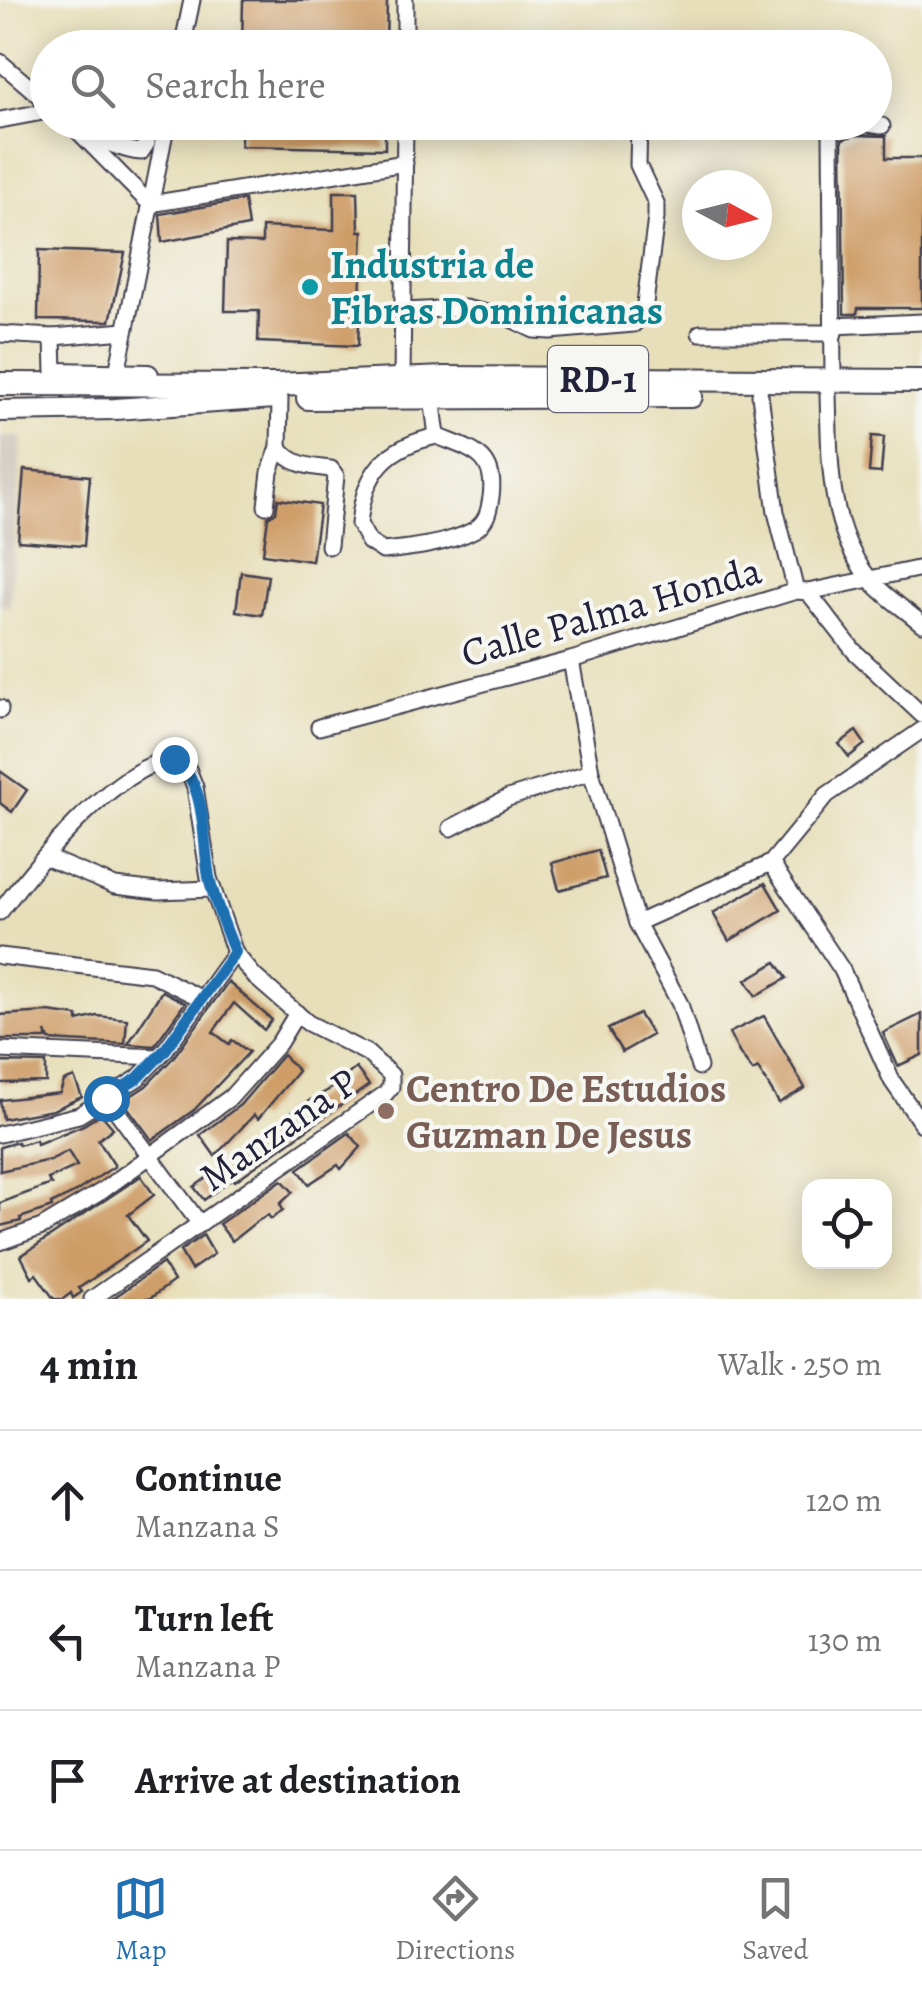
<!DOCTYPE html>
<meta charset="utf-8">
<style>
:root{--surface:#fff;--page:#f2f2f2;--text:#202124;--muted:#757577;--line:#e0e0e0;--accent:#1f6fb2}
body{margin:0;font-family:Alegreya,serif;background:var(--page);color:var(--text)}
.controls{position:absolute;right:30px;bottom:30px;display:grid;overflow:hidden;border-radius:20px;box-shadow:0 5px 25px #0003}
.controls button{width:90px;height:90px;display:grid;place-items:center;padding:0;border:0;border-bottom:2px solid var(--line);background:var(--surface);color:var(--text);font:50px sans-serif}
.compass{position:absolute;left:682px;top:170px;width:90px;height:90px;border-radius:50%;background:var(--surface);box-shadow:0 5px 25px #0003;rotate:97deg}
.stop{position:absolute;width:30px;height:30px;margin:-22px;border:8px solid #1f6fb2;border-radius:50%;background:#fff}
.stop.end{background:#1f6fb2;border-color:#fff;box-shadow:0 2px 10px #0008}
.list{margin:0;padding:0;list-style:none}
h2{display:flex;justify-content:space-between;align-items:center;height:130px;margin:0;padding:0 40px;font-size:42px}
h2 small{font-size:32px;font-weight:400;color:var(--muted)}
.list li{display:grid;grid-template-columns:65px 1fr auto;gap:30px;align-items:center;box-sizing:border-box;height:140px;padding:0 40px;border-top:2px solid var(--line)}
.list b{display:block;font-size:38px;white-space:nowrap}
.list p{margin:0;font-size:32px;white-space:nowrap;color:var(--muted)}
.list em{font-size:32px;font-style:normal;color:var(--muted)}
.icon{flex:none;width:55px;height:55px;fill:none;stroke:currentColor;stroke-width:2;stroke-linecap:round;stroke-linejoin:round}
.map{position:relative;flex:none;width:922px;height:1299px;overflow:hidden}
.search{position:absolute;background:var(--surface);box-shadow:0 5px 25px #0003;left:30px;right:30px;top:30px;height:110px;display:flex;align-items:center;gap:25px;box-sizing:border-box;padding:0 35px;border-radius:55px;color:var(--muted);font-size:38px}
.sheet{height:550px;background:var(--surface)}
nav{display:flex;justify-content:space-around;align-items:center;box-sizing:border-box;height:140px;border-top:2px solid var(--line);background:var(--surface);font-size:28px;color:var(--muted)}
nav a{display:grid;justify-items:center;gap:5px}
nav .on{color:var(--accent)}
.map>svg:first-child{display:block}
.industrial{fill:#ccc2b8}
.building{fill:#ce9c66}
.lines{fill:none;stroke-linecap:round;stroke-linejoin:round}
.minor-casing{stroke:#403e4e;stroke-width:19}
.major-casing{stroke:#403e4e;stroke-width:24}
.highway-casing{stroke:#403e4e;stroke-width:26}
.minor{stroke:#fff;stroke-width:15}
.major{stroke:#fff;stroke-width:20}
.highway{stroke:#fff;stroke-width:22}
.route{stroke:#1f6fb2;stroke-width:12}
.culture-dot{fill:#0f9aa8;stroke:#f6f6f2;stroke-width:4}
.education-dot{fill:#8d6e63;stroke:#f6f6f2;stroke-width:4}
.labels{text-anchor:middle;stroke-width:8;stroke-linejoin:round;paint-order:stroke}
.shield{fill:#f6f6f2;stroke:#626272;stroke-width:2.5}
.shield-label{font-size:38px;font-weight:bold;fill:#22223b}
.culture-label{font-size:40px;font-weight:bold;fill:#0d838f;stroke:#f6f6f2;text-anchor:start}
.street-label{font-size:40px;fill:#22223b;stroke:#f6f6f2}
.education-label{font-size:40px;font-weight:bold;fill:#785e54;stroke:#f6f6f2;text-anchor:start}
</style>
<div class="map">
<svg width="922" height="1299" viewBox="0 0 922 1299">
<rect width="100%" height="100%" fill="#f6f6f2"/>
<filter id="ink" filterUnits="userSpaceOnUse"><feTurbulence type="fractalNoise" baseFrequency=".01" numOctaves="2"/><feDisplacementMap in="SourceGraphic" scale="20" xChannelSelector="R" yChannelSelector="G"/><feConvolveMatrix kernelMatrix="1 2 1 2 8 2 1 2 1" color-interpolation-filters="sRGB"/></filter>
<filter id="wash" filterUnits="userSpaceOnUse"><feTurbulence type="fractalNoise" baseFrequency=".0048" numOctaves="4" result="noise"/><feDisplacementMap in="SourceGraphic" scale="40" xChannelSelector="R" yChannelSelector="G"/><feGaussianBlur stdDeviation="2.25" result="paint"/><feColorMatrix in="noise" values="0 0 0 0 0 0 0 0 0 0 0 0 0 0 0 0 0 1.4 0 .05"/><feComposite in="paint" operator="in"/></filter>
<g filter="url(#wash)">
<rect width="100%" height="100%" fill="#e7dfba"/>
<!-- industrial -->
<path class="industrial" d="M0,436H22L10,605L0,607Z"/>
<g id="blocks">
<!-- building -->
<g class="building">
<path d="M243,0H387L386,48H242Z"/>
<path d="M241,122H385V149L241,146Z"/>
<path d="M856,135L886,136V158H922V308H858L857,314H844L842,139Z"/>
<path d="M334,192H358L359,231H363L358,346L258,342L259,311H225L227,242L262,243V227L334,230Z"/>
<path d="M244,200L248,226L162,242L160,214Z"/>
<path d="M39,250L125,253L110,321L38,320Z"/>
<path d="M872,436L884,437L881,473L869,472Z"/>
<path d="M24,470L90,476L84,546L18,541Z"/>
<path d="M278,499L320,505L312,561L263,554L268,517L276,512Z"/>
<path d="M241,572L268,576L262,615L236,611Z"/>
<path d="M856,731L865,744L849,757L839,744Z"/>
<path d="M0,771L27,790L12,812L0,803Z"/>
<path d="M598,850L606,878L559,890L552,863Z"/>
<path d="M765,883L781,910L729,941L713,913Z"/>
<path d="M776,962L787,978L756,996L746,980Z"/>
<path d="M228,982L272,1020L264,1030L234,1003L213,1032L229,1044L232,1040L249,1052L194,1110L152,1140L123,1101L146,1086L173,1058Z"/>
<path d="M162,991L185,1003L154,1046L128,1044Z"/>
<path d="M48,1012L78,1016V1021L97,1016L127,1019L125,1044L49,1040L46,1032V1039H0V1015Z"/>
<path d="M639,1014L652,1035L622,1052L608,1029Z"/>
<path d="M922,1014V1055L898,1066L883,1033Z"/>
<path d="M764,1016L805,1088L779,1103L758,1068L753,1071L740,1054L729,1033Z"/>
<path d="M283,1055L298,1071L258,1119L254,1115L215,1156L200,1135L240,1105Z"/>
<path d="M0,1062L46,1063V1082L0,1083Z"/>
<path d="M356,1068L369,1085L235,1181L233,1178L204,1200L194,1187L259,1140L298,1107L343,1082L342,1079Z"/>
<path d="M74,1077L82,1097L53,1110L3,1119L0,1100L60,1093L64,1081Z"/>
<path d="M101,1114L113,1128L98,1140L115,1166L74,1193L51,1204L52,1207L20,1218L21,1221L0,1226V1203L51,1184L48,1179L77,1166L68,1151L50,1160L0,1171V1147L18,1142L19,1145L36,1140L37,1144L84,1125Z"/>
<path d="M349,1133L361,1147L341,1169L338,1165L309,1184L298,1169Z"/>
<path d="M141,1176L154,1195L128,1215L147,1241L79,1288L82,1292L73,1298L71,1293L63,1299H54L36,1274L32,1277L21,1256Z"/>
<path d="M282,1180L293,1192L280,1204L283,1210L271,1219L268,1215L256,1222L232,1241L219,1224Z"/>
<path d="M203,1235L214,1254L191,1270L180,1251Z"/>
<path d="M163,1263L174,1281L149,1299H112Z"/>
</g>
</g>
</g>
<g filter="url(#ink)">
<use href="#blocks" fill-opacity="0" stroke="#403e4e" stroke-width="2.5"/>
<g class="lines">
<!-- minor casing -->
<g class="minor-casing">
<g id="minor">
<path d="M182,48L192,0"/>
<path d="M405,48V0"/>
<path d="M0,62L48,103"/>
<path d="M0,120L48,111"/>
<path d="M69,122L150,204L405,163"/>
<path d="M105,123L145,133L147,143L141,152C121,151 103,139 83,135Z"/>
<path d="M404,311L465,308L509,318L534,330L550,331L634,324L644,311L656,218V203L638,165L639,122"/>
<path d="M833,326L922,322"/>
<path d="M700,333H834"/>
<path d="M0,334L53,337L125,331"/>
<path d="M53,337L54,373"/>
<path d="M117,373L167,122"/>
<path d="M402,380L405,122"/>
<path d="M833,381L831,133C846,120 864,123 882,126"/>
<path d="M760,395L776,512L796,591"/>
<path d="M828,395C830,457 827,525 868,577C882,595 905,609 922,624"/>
<path d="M432,397L437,436"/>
<path d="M437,436C471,450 497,454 491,497C489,511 487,522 474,530C448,544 412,548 383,551L369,542L359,524C364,473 385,447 437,436Z"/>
<path d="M279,447C290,465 311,467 331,469L336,476L329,546"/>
<path d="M266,506L270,472L279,447L280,398"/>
<path d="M808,592L854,651L922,715"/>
<path d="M571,660L591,772L637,923L680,1004L699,1067"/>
<path d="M0,708V710"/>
<path d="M319,727L571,660L796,591L808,592L922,568"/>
<path d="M451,828L508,798L591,772"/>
<path d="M45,857L115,886L158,891L213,889"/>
<path d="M771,863L842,970L892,1081L922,1124"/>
<path d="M0,912C33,867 116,764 174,759L188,769L195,787L209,878L235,953L255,977L308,1023L367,1053L391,1075V1087L385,1094L92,1299"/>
<path d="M637,923L771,863L827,795L922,730"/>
<path d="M0,956L152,974L202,999"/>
<path d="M0,1050L158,1057"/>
<path d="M107,1098L200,1224"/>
<path d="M0,1134L79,1115L138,1078L165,1050L235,953"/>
<path d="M0,1242L42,1227L102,1191L231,1097L279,1043L297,1013"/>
</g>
</g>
<!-- major casing -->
<g class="major-casing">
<g id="major">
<path d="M57,373L148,375"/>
<path d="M0,411L115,409L275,398"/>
</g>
</g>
<!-- highway casing -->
<g class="highway-casing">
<g id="highway">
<path d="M0,384L275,385L445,378L922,381"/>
<path d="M308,398L691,396"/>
</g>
</g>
<!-- minor -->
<use href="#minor" class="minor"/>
<!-- major -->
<use href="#major" class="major"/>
<!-- highway -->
<use href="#highway" class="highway"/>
</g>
</g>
<g class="lines" filter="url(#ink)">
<!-- route -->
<path class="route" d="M106,1098L138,1078L165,1050L235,952C225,928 215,903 209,877C202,839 208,784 174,759"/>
</g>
<!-- markers -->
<circle class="culture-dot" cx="310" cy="287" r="10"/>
<circle class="education-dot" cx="386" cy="1111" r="10"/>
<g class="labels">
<!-- shield labels -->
<rect class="shield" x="548" y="346" width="100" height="66" rx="8"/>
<g class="shield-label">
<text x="598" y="392">RD-1</text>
</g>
<!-- culture labels -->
<g class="culture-label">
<text x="330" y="278">Industria de<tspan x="330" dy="46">Fibras Dominicanas</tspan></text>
</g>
<!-- street labels -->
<g class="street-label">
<text transform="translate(611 611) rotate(-16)" y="14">Calle Palma Honda</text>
<text transform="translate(278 1129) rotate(-35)" y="14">Manzana P</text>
</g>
<!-- education labels -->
<g class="education-label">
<text x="406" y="1102">Centro De Estudios<tspan x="406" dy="46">Guzman De Jesus</tspan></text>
</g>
</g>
</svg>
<div class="controls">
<button><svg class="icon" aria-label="locate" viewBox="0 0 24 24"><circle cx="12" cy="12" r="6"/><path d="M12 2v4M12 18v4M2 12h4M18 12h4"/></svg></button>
</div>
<svg class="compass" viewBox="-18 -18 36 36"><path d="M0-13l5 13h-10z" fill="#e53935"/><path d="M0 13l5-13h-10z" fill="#757577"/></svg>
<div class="stop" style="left:106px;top:1098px"></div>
<div class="stop end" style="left:174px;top:759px"></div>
<div class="search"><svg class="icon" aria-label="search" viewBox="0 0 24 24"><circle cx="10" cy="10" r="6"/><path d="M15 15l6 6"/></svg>Search here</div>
</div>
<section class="sheet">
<h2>4 min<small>Walk · 250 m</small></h2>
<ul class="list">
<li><svg class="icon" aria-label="ahead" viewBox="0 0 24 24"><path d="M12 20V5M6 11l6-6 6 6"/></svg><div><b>Continue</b><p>Manzana S</p></div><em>120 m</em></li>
<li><svg class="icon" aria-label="left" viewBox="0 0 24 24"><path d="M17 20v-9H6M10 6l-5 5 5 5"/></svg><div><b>Turn left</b><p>Manzana P</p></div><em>130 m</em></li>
<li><svg class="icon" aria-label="arrive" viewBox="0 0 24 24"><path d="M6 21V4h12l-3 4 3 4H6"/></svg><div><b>Arrive at destination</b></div></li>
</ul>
</section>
<nav>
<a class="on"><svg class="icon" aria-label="map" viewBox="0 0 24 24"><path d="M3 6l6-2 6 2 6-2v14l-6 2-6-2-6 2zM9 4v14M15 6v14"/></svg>Map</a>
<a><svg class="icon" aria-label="directions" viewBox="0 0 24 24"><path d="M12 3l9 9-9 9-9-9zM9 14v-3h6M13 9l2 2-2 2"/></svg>Directions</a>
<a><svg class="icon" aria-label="saved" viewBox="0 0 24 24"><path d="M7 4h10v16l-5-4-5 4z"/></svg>Saved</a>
</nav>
